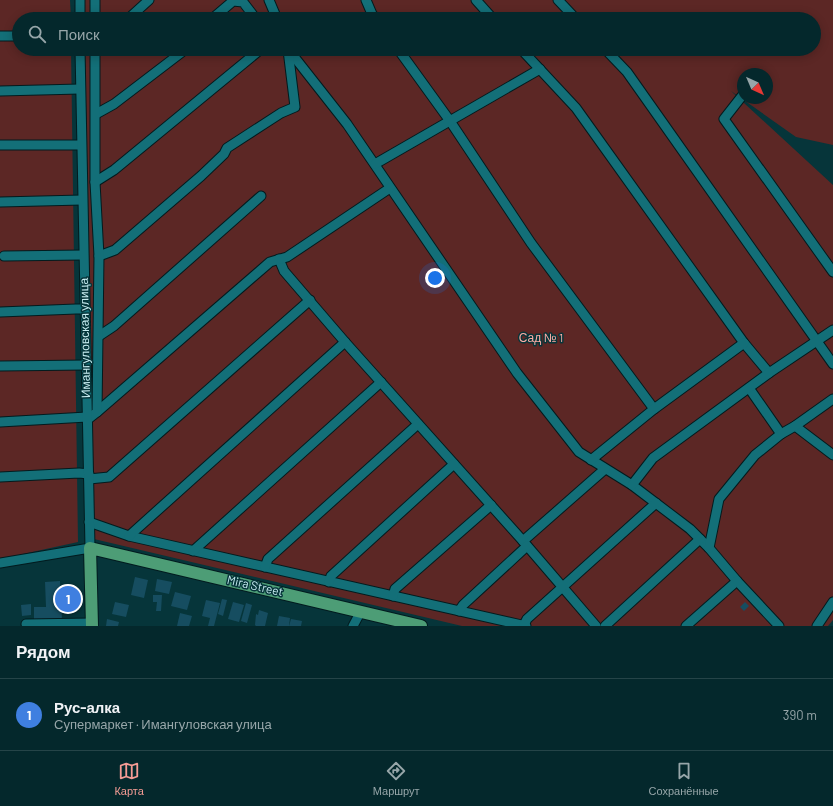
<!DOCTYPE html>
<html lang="ru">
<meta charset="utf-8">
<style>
:root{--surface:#04282c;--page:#123438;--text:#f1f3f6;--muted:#97a6a9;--line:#254448;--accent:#f59c95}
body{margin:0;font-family:Barlow,sans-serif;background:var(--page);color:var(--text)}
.compass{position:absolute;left:737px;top:68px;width:36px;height:36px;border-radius:50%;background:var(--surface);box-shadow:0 2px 10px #0003;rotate:136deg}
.you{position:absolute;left:435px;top:278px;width:14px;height:14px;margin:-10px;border:3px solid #fff;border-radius:50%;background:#1a73e8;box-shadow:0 0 0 6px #1a73e833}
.badge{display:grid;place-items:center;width:26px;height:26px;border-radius:50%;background:var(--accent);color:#fff;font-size:13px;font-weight:700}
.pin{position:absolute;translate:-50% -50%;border:2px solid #fff;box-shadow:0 1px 4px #0006}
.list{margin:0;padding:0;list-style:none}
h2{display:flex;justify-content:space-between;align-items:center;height:52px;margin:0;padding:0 16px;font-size:17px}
h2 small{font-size:13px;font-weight:400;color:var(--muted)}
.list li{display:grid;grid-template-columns:26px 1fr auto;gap:12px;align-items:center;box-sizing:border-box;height:72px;padding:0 16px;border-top:1px solid var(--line)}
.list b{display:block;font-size:15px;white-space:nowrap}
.list p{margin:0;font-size:13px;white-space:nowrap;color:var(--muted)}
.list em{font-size:13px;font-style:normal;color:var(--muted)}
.icon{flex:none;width:22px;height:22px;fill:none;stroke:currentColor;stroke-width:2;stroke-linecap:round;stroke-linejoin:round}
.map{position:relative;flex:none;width:833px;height:626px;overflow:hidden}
.search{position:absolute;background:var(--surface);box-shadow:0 2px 10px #0003;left:12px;right:12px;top:12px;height:44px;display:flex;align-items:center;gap:10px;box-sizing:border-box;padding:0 14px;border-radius:22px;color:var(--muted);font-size:15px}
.sheet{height:124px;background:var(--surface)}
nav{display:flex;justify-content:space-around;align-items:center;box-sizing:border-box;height:56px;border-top:1px solid var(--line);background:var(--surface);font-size:11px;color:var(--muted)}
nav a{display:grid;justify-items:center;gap:2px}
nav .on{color:var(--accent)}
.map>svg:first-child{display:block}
.green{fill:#5c2725;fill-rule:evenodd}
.building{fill:#164d60}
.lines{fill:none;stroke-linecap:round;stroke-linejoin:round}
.minor-casing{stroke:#021b1e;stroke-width:11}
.major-casing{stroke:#021b1e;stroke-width:14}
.minor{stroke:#136f78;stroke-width:9}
.major{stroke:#4d9d76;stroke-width:12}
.labels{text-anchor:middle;stroke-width:3;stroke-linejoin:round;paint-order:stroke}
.street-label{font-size:12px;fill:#c8eef2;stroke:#06353a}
.park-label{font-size:12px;fill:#feaca5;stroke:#06353a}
</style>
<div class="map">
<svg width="833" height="626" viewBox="0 0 833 626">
<rect width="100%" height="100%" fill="#06353a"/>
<!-- green -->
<g class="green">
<path d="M0,0H70L71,19H19V49H71L78,542L0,559Z"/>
<path d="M84,0H833V145L796,137L731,91L833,185V620L828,626H462L94,539L85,49H814V19H85ZM743,74H767V98H743Z"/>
</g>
<!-- building -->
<g class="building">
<path d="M135,577L148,580L144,598L131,595Z"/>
<path d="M157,579L172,582L169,594L155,591Z"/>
<path d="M60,581L62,620L34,621V607H46L45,582Z"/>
<path d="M64,587L73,588L72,611H63Z"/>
<path d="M175,592L191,596L187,610L171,606Z"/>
<path d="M153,595H162L161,611H156L157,602H153Z"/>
<path d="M222,599L227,600L223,616L218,614Z"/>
<path d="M206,600L220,603L214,626H208L210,618L202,616Z"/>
<path d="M115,602L129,605L126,617L112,614Z"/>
<path d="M233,602L244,605L239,622L228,619Z"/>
<path d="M745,602L749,606L744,611L740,607Z"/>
<path d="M246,603L252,605L247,623L241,621Z"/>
<path d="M31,604V615L22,616L21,605Z"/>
<path d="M259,610L268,613L265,626H256L255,625L256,614L258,615Z"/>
<path d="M180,613L192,616L189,626H177Z"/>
<path d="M279,616L290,618L289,626H277Z"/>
<path d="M107,619L119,622L118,626H106Z"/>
<path d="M291,619L302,621L301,626H289Z"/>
</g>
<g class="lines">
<!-- minor casing -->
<g class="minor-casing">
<g id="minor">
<path d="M80,0V19"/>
<path d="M269,0L277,19"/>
<path d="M366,0L372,14L376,19"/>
<path d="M476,0L493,19"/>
<path d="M558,0L576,19"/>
<path d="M95,19V0"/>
<path d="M128,19L149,0"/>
<path d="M212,19L233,1L243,2L256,19"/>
<path d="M0,36H19"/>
<path d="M288,49L347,124L517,373L579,452L632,485L690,529L709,548L737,581L779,626"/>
<path d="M398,49L450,121L531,243L654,409"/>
<path d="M521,49L576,108L744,343L769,373"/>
<path d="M605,49L627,72L833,364"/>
<path d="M0,91L80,89"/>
<path d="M742,96L724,119L833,272"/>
<path d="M96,114L114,104L186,49"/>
<path d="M0,145H81"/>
<path d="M375,164L540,69"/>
<path d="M95,182L114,170L261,49"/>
<path d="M0,202L82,200"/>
<path d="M4,256L83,255"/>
<path d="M99,256L115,250L201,176L224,154L227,148L281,113L295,107L288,50"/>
<path d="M279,259L284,271L345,342L523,541L596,626"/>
<path d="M0,312L76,309H85"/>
<path d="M99,336L114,326L261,196"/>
<path d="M0,366L86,365"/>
<path d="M749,388L781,434"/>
<path d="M97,412L270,262L287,257L390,188"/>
<path d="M87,420L97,412L99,256L95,182V49"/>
<path d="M0,422L87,417"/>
<path d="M795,426L833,455"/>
<path d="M591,460L654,409L744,343"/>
<path d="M0,477L79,473L89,474"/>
<path d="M89,479L109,477L310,300"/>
<path d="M632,485L653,458L769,373L833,330"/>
<path d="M89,522L129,536L526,626"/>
<path d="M129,536L345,342"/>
<path d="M523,541L605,469"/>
<path d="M709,548L719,499L755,455L781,434L795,426L833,399"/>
<path d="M193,551L381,382"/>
<path d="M0,563L90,548L80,49"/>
<path d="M265,567L268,559L418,424"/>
<path d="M329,582L331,576L454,464"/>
<path d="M393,596L395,589L491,505"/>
<path d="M459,611L463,605L527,546"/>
<path d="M26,624L92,623"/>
<path d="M524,625L527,619L656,503"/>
<path d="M353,626L361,611"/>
<path d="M605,626L700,539"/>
<path d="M686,626L737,581"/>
<path d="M817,626L833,602"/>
</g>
</g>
<!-- major casing -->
<g class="major-casing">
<path id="major" d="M92,626L90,548L421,626"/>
</g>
<!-- minor -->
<use href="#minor" class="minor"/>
<!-- major -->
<use href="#major" class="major"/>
</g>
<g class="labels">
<!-- street labels -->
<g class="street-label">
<text transform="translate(85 338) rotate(-91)" y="4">Имангуловская улица</text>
<text transform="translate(255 586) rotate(13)" y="4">Mira Street</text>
</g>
<!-- park labels -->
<g class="park-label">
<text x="541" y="342">Сад № 1</text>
</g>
</g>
</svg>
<svg class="compass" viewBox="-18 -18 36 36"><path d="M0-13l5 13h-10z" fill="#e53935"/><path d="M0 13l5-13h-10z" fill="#97a6a9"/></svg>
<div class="you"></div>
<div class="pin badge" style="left:68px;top:599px;background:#3f7fe0">1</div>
<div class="search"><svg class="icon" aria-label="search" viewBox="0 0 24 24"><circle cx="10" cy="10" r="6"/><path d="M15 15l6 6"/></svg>Поиск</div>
</div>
<section class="sheet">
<h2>Рядом<small></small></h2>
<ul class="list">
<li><span class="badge" style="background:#3f7fe0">1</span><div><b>Рус-алка</b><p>Супермаркет · Имангуловская улица</p></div><em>390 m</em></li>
</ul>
</section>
<nav>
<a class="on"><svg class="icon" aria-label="map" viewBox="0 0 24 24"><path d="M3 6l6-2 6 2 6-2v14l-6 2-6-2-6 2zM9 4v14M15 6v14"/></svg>Карта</a>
<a><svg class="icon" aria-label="directions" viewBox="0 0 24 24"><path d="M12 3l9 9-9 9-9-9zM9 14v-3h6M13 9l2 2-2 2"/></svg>Маршрут</a>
<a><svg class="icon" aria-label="saved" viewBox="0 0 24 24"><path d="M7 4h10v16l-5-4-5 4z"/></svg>Сохранённые</a>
</nav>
